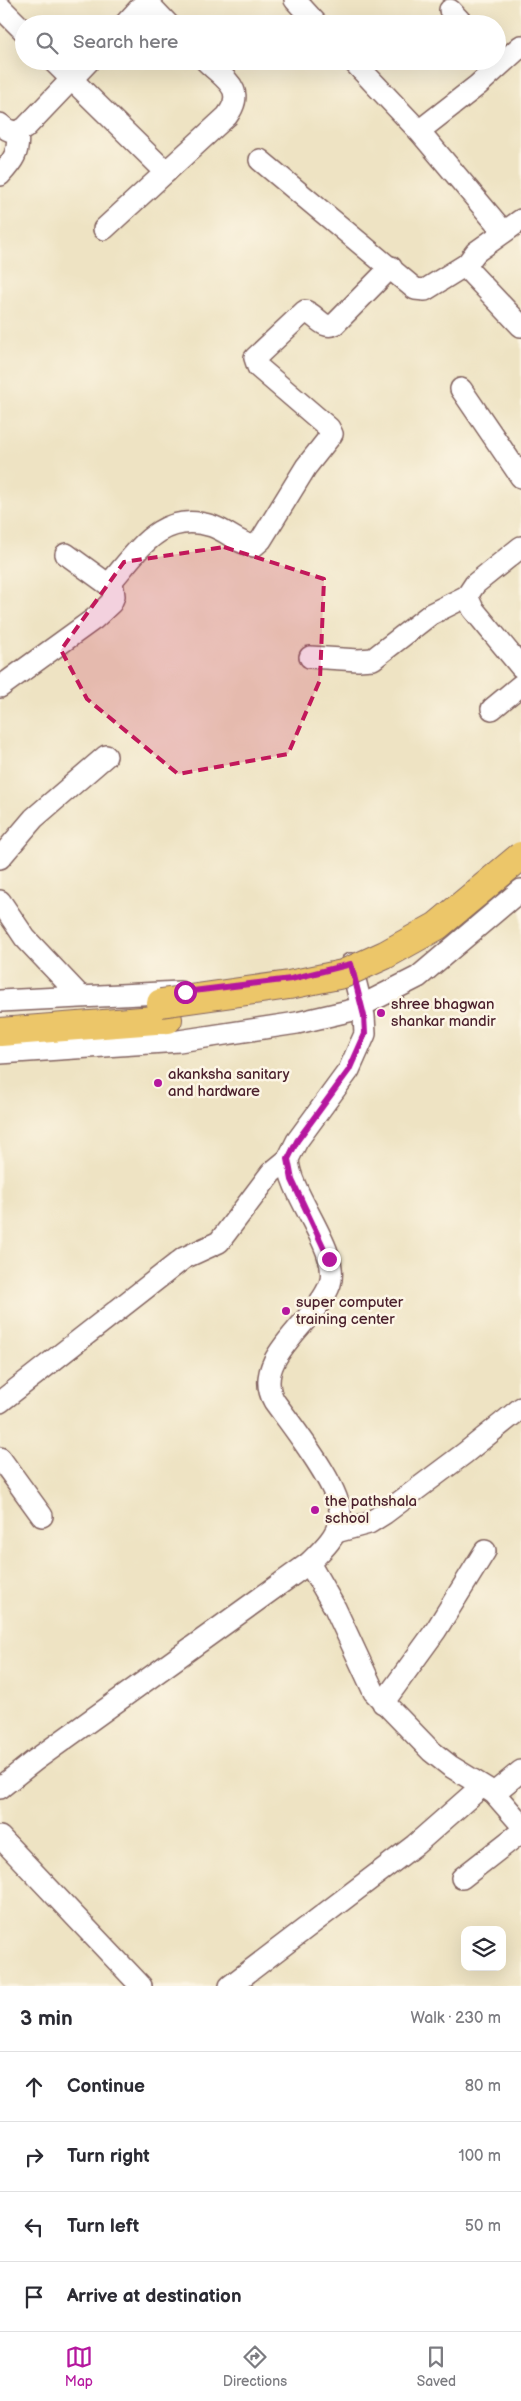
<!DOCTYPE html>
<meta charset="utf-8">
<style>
:root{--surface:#fff;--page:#f2f2f3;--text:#2b2b33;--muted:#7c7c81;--line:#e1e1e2;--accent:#b5179e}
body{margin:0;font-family:"Balsamiq Sans",sans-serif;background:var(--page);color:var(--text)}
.controls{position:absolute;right:15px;bottom:15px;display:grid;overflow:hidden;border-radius:10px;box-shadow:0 5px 20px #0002}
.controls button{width:45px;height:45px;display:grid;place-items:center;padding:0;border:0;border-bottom:1px solid var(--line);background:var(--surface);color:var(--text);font:25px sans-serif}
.stop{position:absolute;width:15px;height:15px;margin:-11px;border:4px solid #b5179e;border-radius:50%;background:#fff}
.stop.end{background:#b5179e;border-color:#fff;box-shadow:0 1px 5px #0008}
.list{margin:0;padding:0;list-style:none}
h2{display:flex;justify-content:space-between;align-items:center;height:65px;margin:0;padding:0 20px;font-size:21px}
h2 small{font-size:16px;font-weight:400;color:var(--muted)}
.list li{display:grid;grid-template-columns:32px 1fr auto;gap:15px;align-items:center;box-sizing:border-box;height:70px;padding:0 20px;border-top:1px solid var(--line)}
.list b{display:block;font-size:19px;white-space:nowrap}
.list em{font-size:16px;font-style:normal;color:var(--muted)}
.icon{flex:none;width:28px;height:28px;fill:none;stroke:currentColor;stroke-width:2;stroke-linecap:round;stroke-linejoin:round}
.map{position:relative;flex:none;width:521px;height:1986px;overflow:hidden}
.search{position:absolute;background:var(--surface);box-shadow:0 5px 20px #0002;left:15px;right:15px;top:15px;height:55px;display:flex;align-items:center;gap:12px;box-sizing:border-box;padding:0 18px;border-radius:28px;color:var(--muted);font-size:19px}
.sheet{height:345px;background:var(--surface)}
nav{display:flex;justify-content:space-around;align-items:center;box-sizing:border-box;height:70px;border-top:1px solid var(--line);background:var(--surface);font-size:14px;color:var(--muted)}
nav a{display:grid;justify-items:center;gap:2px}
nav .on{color:var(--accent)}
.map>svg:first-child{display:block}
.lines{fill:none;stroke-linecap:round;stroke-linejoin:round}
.minor-casing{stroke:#836460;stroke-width:24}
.highway-casing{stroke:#836460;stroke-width:30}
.minor{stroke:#fff;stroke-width:21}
.highway{stroke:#ecc669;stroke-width:28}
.highway-bridge-casing{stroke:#836460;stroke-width:30;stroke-linecap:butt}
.highway-bridge{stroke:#ecc669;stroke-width:28}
.route{stroke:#b5179e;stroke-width:6}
.marked{fill:#c2185b;fill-opacity:0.2;stroke:#c2185b;stroke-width:4;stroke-dasharray:10 6;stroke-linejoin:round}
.poi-dot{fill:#b5179e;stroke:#fcf5e5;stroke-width:2}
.labels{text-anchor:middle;stroke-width:5;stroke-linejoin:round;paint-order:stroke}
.poi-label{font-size:15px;fill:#4a1f2b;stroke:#fcf5e5;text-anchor:start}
</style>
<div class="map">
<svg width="521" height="1986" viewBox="0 0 521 1986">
<rect width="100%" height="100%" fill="#fcf5e5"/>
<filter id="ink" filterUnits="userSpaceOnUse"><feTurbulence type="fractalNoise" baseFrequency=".02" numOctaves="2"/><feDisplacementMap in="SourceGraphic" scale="10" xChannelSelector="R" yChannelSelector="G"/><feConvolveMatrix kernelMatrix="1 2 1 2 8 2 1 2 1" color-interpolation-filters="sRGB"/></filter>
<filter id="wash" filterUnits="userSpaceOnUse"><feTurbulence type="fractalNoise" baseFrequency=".0096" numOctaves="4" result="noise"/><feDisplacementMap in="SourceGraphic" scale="20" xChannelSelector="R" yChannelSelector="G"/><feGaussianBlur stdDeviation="1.12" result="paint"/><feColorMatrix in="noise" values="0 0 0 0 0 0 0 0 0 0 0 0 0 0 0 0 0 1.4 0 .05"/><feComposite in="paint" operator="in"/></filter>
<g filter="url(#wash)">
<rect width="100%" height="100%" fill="#eee3c3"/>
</g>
<g filter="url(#ink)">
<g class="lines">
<!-- minor casing -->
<g class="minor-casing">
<g id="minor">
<path d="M295,0L317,24"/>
<path d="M146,1L168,24"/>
<path d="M0,7L24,31"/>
<path d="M450,10L463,24"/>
<path d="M125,24L147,0"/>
<path d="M53,61L166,172"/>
<path d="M353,61L419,131L503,231"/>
<path d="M0,124C9,132 15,134 25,128L89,61"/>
<path d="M419,131L478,85L521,46"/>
<path d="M260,160L415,289L425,290L467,264"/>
<path d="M0,175C13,161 20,152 17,133"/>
<path d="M521,220L476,252L467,264L471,273L521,326"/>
<path d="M104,229L227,116C247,89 225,80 206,61"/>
<path d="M461,389L521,477"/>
<path d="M521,547L475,584L467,596L473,609L521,667"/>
<path d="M109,584C138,551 161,510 212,526C227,531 239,544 254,546L261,540L306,467L332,434L329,428L258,367L255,358L305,311C317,315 322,330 335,324L391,267"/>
<path d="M310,657L358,660L373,659L431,614L467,596"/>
<path d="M0,687L94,619L111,603L114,596L113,588L66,554"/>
<path d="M492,709L521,685"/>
<path d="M0,858L34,818L106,756"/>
<path d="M0,901L25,938L80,996"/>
<path d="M0,1001L180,992"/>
<path d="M0,1053L179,1041L297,1023L353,1010L418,977L521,890"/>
<path d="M0,1402L184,1258L219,1242L271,1173L288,1159"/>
<path d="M0,1458L42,1516"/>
<path d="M336,1532L369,1523L385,1513L465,1453L521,1408"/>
<path d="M309,1563L335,1608L374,1692L431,1751L450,1766L494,1793L521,1824"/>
<path d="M383,1703L436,1630L485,1551"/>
<path d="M0,1788L34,1761L309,1563C321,1551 336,1538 340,1520C346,1493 291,1425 274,1401C250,1358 317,1321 330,1284C341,1251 289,1195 288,1159L297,1141L349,1070L365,1034L364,1016L351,964"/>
<path d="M494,1793L521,1771"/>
<path d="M0,1837L141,1986"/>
<path d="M462,1878L521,1832"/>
<path d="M230,1986L415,1845L481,1787"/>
</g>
</g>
<!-- highway casing -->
<g class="highway-casing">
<path id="highway" d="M0,1032L168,1019"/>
</g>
<!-- minor -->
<use href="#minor" class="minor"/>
<!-- highway -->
<use href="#highway" class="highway"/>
<!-- highway-bridge casing -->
<g class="highway-bridge-casing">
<path id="highway-bridge" d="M161,1003L289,985L343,974L385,955L437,926L521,856"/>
</g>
<!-- highway-bridge -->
<use href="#highway-bridge" class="highway-bridge"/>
</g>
</g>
<g class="lines" filter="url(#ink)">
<!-- route -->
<path class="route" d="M185,992L291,979L351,964L364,1016L365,1034L349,1070L297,1141L288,1159L292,1180L329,1259"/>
</g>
<!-- marked area -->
<path class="marked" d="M224,547L324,579L320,680L288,754L178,774L87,699L61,650L124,562Z"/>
<!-- markers -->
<g class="poi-dot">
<circle cx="381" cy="1013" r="5"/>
<circle cx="158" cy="1083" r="5"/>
<circle cx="286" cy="1311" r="5"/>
<circle cx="315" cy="1510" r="5"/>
</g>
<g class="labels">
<!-- poi labels -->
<g class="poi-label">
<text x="391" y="1009">shree bhagwan<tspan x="391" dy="17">shankar mandir</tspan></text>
<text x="168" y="1079">akanksha sanitary<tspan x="168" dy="17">and hardware</tspan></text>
<text x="296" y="1307">super computer<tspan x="296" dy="17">training center</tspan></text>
<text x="325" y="1506">the pathshala<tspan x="325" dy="17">school</tspan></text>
</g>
</g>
</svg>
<div class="controls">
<button><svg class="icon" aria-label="layers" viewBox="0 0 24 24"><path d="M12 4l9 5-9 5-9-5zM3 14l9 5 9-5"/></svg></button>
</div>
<div class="stop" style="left:185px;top:992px"></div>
<div class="stop end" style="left:329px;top:1259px"></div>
<div class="search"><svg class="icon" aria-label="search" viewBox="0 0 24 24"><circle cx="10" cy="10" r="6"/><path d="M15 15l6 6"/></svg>Search here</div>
</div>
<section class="sheet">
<h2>3 min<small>Walk · 230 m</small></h2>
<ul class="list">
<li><svg class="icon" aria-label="ahead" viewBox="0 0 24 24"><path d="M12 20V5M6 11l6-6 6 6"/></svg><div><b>Continue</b></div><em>80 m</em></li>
<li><svg class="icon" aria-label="right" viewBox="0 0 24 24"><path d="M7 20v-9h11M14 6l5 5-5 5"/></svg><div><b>Turn right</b></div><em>100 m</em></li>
<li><svg class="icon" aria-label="left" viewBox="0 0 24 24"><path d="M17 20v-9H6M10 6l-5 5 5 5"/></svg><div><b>Turn left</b></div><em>50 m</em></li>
<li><svg class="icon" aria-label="arrive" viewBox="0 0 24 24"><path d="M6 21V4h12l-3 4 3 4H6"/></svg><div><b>Arrive at destination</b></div></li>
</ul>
</section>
<nav>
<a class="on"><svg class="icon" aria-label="map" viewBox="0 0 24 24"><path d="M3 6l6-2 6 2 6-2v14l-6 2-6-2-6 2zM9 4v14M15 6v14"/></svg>Map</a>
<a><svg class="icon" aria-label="directions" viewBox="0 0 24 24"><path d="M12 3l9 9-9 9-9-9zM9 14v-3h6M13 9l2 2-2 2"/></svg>Directions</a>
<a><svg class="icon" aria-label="saved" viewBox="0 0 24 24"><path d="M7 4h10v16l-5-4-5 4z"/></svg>Saved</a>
</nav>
